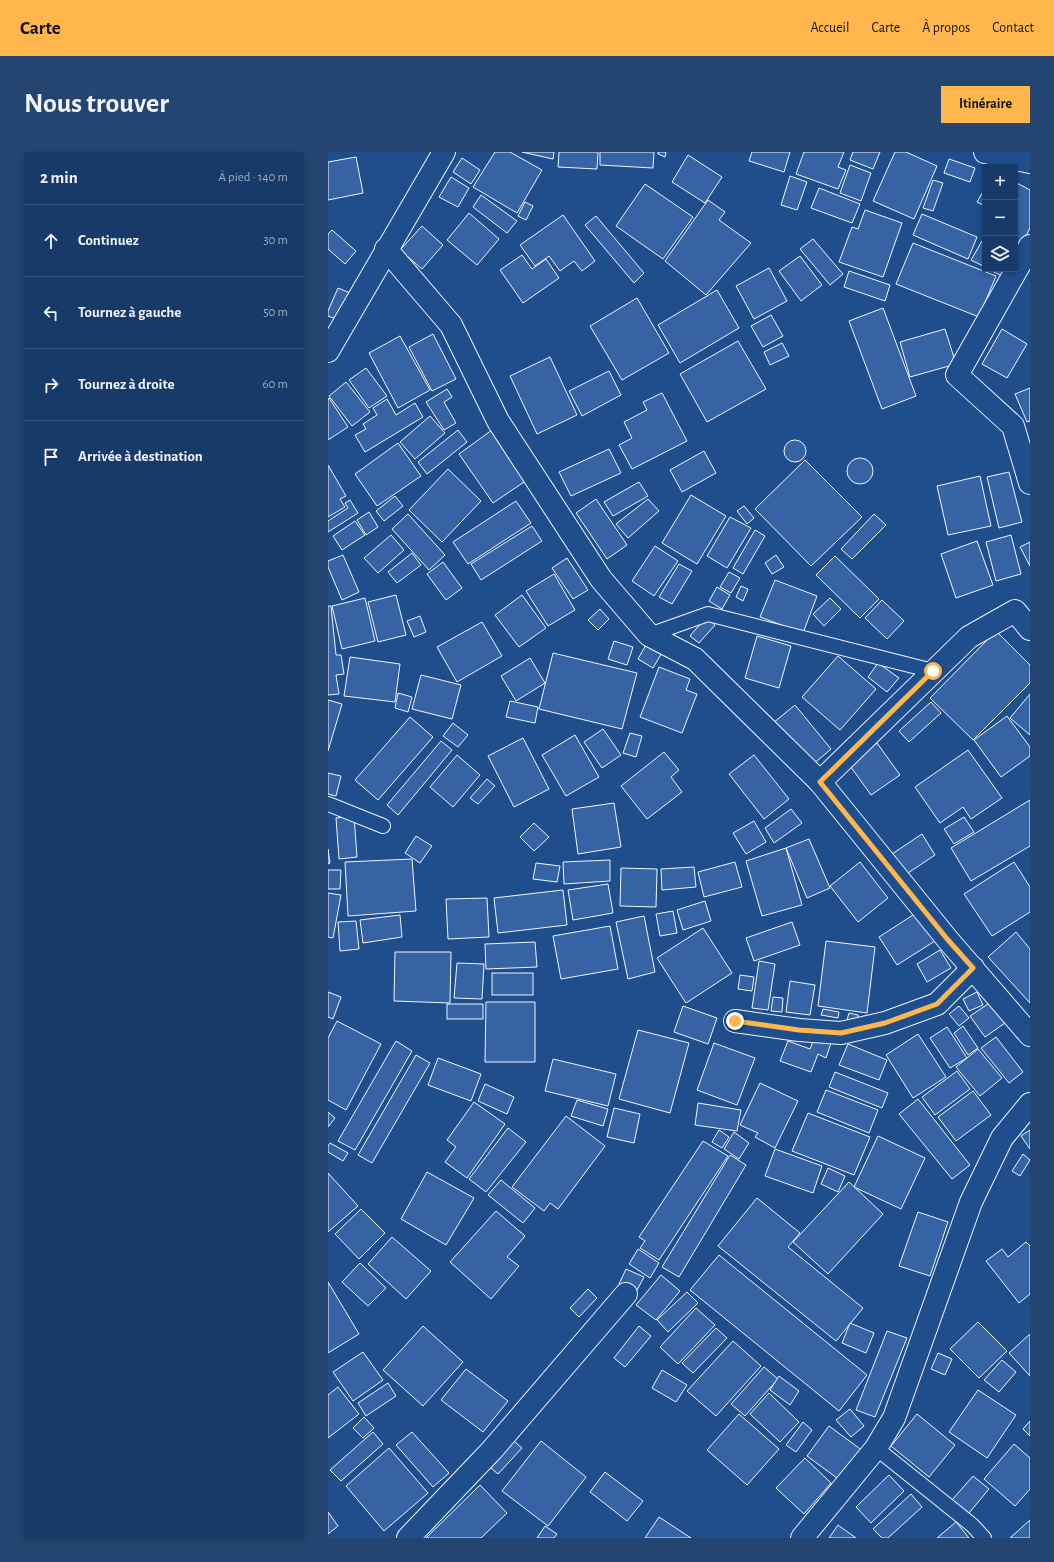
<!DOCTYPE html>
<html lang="fr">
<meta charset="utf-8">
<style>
:root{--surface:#173a69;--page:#244571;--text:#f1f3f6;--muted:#9eadc0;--line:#36547d;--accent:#ffb74d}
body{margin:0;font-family:"Alegreya Sans",sans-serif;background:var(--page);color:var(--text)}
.controls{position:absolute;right:12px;top:12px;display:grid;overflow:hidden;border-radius:0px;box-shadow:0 2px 6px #0003}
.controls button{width:36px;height:36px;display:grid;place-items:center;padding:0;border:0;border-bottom:1px solid var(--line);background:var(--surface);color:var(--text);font:20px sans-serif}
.stop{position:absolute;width:12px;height:12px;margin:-9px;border:3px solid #ffb74d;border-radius:50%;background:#fff}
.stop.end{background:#ffb74d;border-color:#fff;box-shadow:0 1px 4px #0008}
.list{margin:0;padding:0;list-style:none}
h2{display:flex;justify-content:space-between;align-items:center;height:52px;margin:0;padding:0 16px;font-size:17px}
h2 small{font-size:13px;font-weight:400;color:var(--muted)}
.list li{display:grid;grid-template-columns:26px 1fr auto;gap:12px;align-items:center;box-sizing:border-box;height:72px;padding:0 16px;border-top:1px solid var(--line)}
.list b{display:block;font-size:15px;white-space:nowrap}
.list em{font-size:13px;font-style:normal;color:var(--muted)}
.icon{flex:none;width:22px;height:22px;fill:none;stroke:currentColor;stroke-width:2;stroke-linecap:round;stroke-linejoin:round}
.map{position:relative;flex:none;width:702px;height:1386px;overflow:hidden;border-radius:0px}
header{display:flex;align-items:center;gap:24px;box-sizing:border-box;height:56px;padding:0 20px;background:var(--accent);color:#111}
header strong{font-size:19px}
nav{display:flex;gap:22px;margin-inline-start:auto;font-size:14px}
.intro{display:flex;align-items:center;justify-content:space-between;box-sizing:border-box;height:96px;padding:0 24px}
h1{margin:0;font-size:28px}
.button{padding:10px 18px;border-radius:0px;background:var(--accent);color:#111;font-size:14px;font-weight:700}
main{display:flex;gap:24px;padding:0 24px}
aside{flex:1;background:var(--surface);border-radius:0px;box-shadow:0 2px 6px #0003}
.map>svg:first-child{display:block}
.building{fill:#3563a3;stroke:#f2f6ff}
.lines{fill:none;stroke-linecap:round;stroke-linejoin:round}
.service-casing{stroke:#f2f6ff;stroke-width:16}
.minor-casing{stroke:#f2f6ff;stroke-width:24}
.service{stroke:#1f4e8c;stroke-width:14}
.minor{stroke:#1f4e8c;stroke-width:22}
.route{stroke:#ffb74d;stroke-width:5}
</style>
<header>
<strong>Carte</strong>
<nav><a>Accueil</a><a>Carte</a><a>À propos</a><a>Contact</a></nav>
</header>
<div class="intro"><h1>Nous trouver</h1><a class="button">Itinéraire</a></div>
<main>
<aside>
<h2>2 min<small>À pied · 140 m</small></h2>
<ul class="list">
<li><svg class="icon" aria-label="ahead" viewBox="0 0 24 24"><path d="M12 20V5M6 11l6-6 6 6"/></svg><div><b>Continuez</b></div><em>30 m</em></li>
<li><svg class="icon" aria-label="left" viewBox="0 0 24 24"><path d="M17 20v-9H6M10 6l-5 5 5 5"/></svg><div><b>Tournez à gauche</b></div><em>50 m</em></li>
<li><svg class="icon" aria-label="right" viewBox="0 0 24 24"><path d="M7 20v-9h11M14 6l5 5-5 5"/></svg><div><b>Tournez à droite</b></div><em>60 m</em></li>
<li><svg class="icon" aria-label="arrive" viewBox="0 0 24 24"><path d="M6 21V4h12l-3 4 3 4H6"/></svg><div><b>Arrivée à destination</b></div></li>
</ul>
</aside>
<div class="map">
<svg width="702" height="1386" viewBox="0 0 702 1386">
<rect width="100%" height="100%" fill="#1f4e8c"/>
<!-- building -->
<g class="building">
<path d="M167,0H182L214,18L189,61L145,35Z"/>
<path d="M194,0H226L225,7Z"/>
<path d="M231,0H270L269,17L230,15Z"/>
<path d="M272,0H326L325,16L272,13Z"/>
<path d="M330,0H338L337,5L330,2Z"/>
<path d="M424,0H462L456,20L421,9Z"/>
<path d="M476,0H516L510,15L518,18L510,37L468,22Z"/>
<path d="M525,0H552L545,17L522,8Z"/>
<path d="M567,0H578L609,14L586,67L545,49Z"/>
<path d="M360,3L394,25L377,51L344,30Z"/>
<path d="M28,5L35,41L0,48V10Z"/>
<path d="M134,6L152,18L143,32L125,20Z"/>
<path d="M621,7L647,16L642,30L616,21Z"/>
<path d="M522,13L543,21L533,49L512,41Z"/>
<path d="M462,24L479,30L469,58L453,53Z"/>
<path d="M123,25L141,36L130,55L111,45Z"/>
<path d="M605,28L615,31L605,59L595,56Z"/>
<path d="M687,30L702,38V76L687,105Z"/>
<path d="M317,32L365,65L335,107L288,74Z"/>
<path d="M491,36L532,52L524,71L483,56Z"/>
<path d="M657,36V54L649,50Z"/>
<path d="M153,43L189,69L179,81L145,55Z"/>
<path d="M380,48L397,60L391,68L423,91L378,143L337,109Z"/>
<path d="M197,50L205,54L198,68L190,64Z"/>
<path d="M537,58L574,71L555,125L511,110L524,75L530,77Z"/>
<path d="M141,61L171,87L149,113L119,88Z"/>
<path d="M594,62L649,85L640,107L585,83Z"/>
<path d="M235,63L267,109L254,119L246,109L232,119L221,104L207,114L192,93Z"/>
<path d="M268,64L316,121L306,131L257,73Z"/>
<path d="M94,74L115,93L94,117L72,98Z"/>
<path d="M4,78L28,99L17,112L0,97V82Z"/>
<path d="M485,87L515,122L502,133L472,97Z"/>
<path d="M654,89L657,91V115L643,108Z"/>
<path d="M585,91L668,124L651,165L568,132Z"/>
<path d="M194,103L204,117L218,107L231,126L195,151L172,118Z"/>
<path d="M472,104L494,133L473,149L451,119Z"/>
<path d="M441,116L459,149L426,167L408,134Z"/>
<path d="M660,117H681L676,125Z"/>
<path d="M521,119L562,133L557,149L516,135Z"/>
<path d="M10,136L22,141L11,168L0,164V159Z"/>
<path d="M389,138L411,176L352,211L330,173Z"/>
<path d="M309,146L341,201L294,228L262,174Z"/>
<path d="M555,156L588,244L554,257L521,169Z"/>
<path d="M443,163L455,184L435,195L423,174Z"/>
<path d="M617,177L628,212L582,225L572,190Z"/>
<path d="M674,177L699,192L679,226L654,212Z"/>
<path d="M105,182L128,227L104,239L81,195Z"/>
<path d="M72,184L102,238L70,256L41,201Z"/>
<path d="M410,189L438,237L379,270L352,222Z"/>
<path d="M454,191L461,204L442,213L436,200Z"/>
<path d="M222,205L249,263L209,282L182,224Z"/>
<path d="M38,216L59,244L41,256L21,228Z"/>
<path d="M281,219L293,243L254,264L241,239Z"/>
<path d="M18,230L42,260L24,274L1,244Z"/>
<path d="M702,236V269L699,270L687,242Z"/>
<path d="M119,237L124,245L116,250L128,271L116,278L98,250Z"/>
<path d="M334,241L359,289L304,317L291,293L304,286L296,270L319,258L315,250Z"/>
<path d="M1,246L20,275L0,288V247Z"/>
<path d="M59,247L68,263L87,251L95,265L37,300L27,283L38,277L35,272L49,263L45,256Z"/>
<path d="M102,264L117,281L87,307L72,290Z"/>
<path d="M130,278L139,290L99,322L90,310Z"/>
<path d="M164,278L199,328L165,351L131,302Z"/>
<circle cx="467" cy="299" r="11"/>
<path d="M70,291L93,324L49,354L27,322Z"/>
<path d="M281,297L293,321L243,344L231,320Z"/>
<path d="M376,299L388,321L354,340L342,318Z"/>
<circle cx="532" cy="319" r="13"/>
<path d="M477,308L534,365L483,414L427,357Z"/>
<path d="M0,313L18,344L12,347L17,355L0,365Z"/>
<path d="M120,317L153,349L114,390L81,358Z"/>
<path d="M681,320L694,370L671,376L659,325Z"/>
<path d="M652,324L663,374L620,383L609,334Z"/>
<path d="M311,330L320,344L285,364L276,350Z"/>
<path d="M363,343L398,364L369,412L334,391Z"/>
<path d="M67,344L75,354L56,369L48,359Z"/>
<path d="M268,347L299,393L279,407L248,361Z"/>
<path d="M320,347L331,359L300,386L288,372Z"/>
<path d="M22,348L30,361L0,380V369L20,356L17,351Z"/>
<path d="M188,349L203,371L140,412L125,390Z"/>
<path d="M416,354L426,366L419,372L409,359Z"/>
<path d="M41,360L50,375L38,383L29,368Z"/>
<path d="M80,362L117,403L101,418L64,377Z"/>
<path d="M546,362L558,373L524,407L513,397Z"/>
<path d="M402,365L423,376L399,416L379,404Z"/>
<path d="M27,369L37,383L14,398L5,384Z"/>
<path d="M204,374L214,389L153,428L143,412Z"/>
<path d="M427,378L437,384L415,422L405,416Z"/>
<path d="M63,383L76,398L50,421L36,406Z"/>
<path d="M683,383L693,422L668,429L658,390Z"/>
<path d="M649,389L665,433L628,446L613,402Z"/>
<path d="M702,390V414L692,395Z"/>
<path d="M327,394L350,409L326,444L304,429Z"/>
<path d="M84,401L93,413L69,431L60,420Z"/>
<path d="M15,403L31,440L14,448L0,415V409Z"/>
<path d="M448,403L456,415L444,422L437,411Z"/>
<path d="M507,404L551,447L532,466L488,423Z"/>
<path d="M239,406L260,438L245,447L224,416Z"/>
<path d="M115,410L134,436L118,448L99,422Z"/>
<path d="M351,412L364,419L344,452L331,445Z"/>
<path d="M401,420L412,426L403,441L392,435Z"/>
<path d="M226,422L247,458L220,474L198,439Z"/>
<path d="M447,428L489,444L475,481L432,465Z"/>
<path d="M413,434L420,437L415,449L408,445Z"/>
<path d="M389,435L402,443L394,457L381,449Z"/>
<path d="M68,443L78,483L50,490L40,450Z"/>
<path d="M194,443L218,476L191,495L167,463Z"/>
<path d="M37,446L47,489L14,497L4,454Z"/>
<path d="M502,446L513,457L496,474L485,462Z"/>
<path d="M554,448L576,469L559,487L537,466Z"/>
<path d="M0,454H3L8,503H13L16,522L8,523L11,542L0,543Z"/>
<path d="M272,457L281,467L270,478L260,468Z"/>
<path d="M92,464L98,480L86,485L79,469Z"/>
<path d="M378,465L387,473L371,491L362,484Z"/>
<path d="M154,470L174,504L129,530L109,495Z"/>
<path d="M668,479L702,513V531L645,588L602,546Z"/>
<path d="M429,484L463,494L451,536L417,526Z"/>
<path d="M286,489L305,495L299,513L280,507Z"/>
<path d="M319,491L335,499L325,516L310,507Z"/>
<path d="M225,501L309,521L294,577L211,557Z"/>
<path d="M510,504L548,537L512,578L474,545Z"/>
<path d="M22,505L72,512L67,550L16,544Z"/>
<path d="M202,506L217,531L188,549L173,524Z"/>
<path d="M550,511L571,526L559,540L540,525Z"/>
<path d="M331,515L362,527L358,538L369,542L354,581L312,565Z"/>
<path d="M93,523L133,533L124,567L84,557Z"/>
<path d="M70,541L84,545L80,560L67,556Z"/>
<path d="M702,542V583L682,566Z"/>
<path d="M0,548L14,552L0,599Z"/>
<path d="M182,549L210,555L207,571L178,565Z"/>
<path d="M603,550L613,561L581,590L571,579Z"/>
<path d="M467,553L503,597L482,615L445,571Z"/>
<path d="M679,564L702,595V604L673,625L646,588Z"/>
<path d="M82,565L105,585L50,648L27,628Z"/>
<path d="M125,571L140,583L130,595L115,584Z"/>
<path d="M275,577L293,603L274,616L256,590Z"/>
<path d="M302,581L314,584L308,605L295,601Z"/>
<path d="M247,583L271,625L238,644L214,603Z"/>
<path d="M195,586L221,637L186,655L160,604Z"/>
<path d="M113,589L124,598L70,663L59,653Z"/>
<path d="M549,591L572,623L543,643L520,611Z"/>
<path d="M640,598L674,646L643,667L635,655L612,671L587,635Z"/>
<path d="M336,600L351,618L343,625L354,640L319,667L293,634Z"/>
<path d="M129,603L152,623L125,655L102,635Z"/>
<path d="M426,603L461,647L436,667L401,622Z"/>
<path d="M0,621L13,624L8,644L0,642Z"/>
<path d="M159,627L167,634L150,652L142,646Z"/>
<path d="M702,648V694L643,729L623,696Z"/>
<path d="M286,651L293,695L250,702L244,657Z"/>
<path d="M463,657L474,671L446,691L437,676Z"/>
<path d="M26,664L29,705L11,707L8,666Z"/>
<path d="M636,665L646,680L626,692L616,677Z"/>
<path d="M426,669L438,690L418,702L405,681Z"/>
<path d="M206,671L221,685L206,699L192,685Z"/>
<path d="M594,682L607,703L577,723L564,702Z"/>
<path d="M88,684L104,694L92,711L77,701Z"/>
<path d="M481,687L502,736L479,746L458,696Z"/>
<path d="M458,696L474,753L434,764L418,709Z"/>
<path d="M0,697L2,711L0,712Z"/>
<path d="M84,707L88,759L20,764L17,710Z"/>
<path d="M282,708V729L236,732L235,710Z"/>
<path d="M407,710L414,735L376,745L370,720Z"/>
<path d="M532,710L560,746L530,770L502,734Z"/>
<path d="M686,710L702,735V760L664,784L636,742Z"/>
<path d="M208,711L232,714L229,730L205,727Z"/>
<path d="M366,715L368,735L334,738L333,717Z"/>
<path d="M293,716L329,717L328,755L292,754Z"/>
<path d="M0,718H13L12,737H0Z"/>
<path d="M280,732L285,761L245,768L240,738Z"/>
<path d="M235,738L239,773L170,781L166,746Z"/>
<path d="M0,741L13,743L5,786L0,785Z"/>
<path d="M159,746L161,785L120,787L118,747Z"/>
<path d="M377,749L383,769L355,778L349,758Z"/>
<path d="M345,759L349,781L332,784L328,762Z"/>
<path d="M588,761L607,789L569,813L551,785Z"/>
<path d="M72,763L74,785L35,791L32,768Z"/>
<path d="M316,764L327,820L300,827L288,770Z"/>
<path d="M28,769L31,797L12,799L10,770Z"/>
<path d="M464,770L472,793L426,809L418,786Z"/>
<path d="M282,774L290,817L233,827L225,784Z"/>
<path d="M375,776L404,821L358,851L329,806Z"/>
<path d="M688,780L702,797V851L660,805Z"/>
<path d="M498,789L547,795L539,861L490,854Z"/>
<path d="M207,790L209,815L158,817L157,792Z"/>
<path d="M612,798L623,816L599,830L589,812Z"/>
<path d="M67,800H123L122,851L66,849Z"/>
<path d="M431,809L447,812L440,858L424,856Z"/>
<path d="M129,811L156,812L154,847L126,846Z"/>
<rect x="164" y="821" width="41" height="22"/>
<path d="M412,823L426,825L424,839L410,837Z"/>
<path d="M462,829L487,833L482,863L458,860Z"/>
<path d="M0,840L13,845L5,867L0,865Z"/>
<path d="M649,840L655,853L641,859L635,847Z"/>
<path d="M445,845L455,846L454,860L443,859Z"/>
<path d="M158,850H207V910H157Z"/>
<path d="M663,850L677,871L657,885L642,864Z"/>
<rect x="119" y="852" width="36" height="15"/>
<path d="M355,854L389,866L380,892L346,880Z"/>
<path d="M631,854L641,866L631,874L621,862Z"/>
<path d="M495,857L511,860L510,866L493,863Z"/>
<path d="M521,861L530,863V870L519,868Z"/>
<path d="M9,869L53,892L18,958L0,948V886Z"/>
<path d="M635,874L650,896L640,903L626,881Z"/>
<path d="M619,875L639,906L622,916L602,886Z"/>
<path d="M310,878L361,891L342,961L291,947Z"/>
<path d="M488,882L504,888L498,906L490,902L483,920L452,909L460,889L482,897Z"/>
<path d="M590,882L618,925L585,946L558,903Z"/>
<path d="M668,885L695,920L681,931L653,896Z"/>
<path d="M68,889L84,899L27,998L10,989Z"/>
<path d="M386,891L427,906L409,953L369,938Z"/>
<path d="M520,892L559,908L551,928L511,913Z"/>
<path d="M650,897L674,926L652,944L628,915Z"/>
<path d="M88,903L102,911L44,1011L30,1003Z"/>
<path d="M110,906L153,922L143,949L100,933Z"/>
<path d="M225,907L288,922L280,954L217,939Z"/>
<path d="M629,919L642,937L607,963L594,945Z"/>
<path d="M507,920L560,941L554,956L501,935Z"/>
<path d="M432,931L470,949L447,996L427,985L430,981L412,973Z"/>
<path d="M157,932L186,945L179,962L150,949Z"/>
<path d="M498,938L550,958L541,981L489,960Z"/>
<path d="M645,939L663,963L628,989L610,965Z"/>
<path d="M590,947L642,1013L624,1027L571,962Z"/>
<path d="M249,948L280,957L275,974L243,964Z"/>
<path d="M146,950L177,972L139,1026L117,1010L128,995L119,988Z"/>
<path d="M370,951L413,958L409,979L367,973Z"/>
<path d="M286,956L312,962L306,991L279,985Z"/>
<path d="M0,960L7,966L0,975Z"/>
<path d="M480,961L542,985L526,1023L464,999Z"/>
<path d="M238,964L277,994L230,1057L222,1051L216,1059L184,1035Z"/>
<path d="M180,976L198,990L158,1040L141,1027Z"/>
<path d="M391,978L401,985L394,996L384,990Z"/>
<path d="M702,978V997L693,984Z"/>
<path d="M406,980L421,991L411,1007L396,997Z"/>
<path d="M550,984L597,1006L573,1057L526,1035Z"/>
<path d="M375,989L400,1004L331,1108L312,1096L317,1089L311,1085Z"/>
<path d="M2,991L20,1001L15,1009L0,1000V994Z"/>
<path d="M447,997L494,1014L485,1041L437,1024Z"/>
<path d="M695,1002L702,1008L692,1024L684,1019Z"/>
<path d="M402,1003L418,1013L351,1125L334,1115Z"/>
<path d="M500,1016L517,1024L510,1040L493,1032Z"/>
<path d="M99,1020L146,1046L118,1093L73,1067Z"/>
<path d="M0,1021L30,1054L0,1080Z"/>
<path d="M173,1028L207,1056L195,1071L160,1043Z"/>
<path d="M521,1030L555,1062L500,1122L465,1090Z"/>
<path d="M429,1046L472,1081L460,1095L535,1156L508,1189L390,1094Z"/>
<path d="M33,1057L57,1081L31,1107L7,1082Z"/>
<path d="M168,1059L197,1084L179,1105L191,1114L163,1147L122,1110Z"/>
<path d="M590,1060L620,1070L602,1124L571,1114Z"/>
<path d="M64,1085L103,1119L78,1147L40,1112Z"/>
<path d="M698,1090L702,1094V1142L691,1151L658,1109L674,1097L680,1105Z"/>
<path d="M310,1097L331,1111L322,1126L301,1112Z"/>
<path d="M391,1103L539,1223L511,1259L362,1138Z"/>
<path d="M32,1111L58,1136L40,1154L14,1130Z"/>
<path d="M298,1117L316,1125L308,1140L291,1132Z"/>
<path d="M333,1123L352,1139L328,1168L308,1153Z"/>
<path d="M0,1130L31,1182L0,1201Z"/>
<path d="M260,1137L269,1146L251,1165L242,1156Z"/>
<path d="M359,1140L370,1151L340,1180L329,1168Z"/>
<path d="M368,1156L387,1173L350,1212L332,1195Z"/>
<path d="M650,1170L679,1199L651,1226L622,1197Z"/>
<path d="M522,1171L546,1181L538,1201L514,1191Z"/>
<path d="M95,1174L135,1210L95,1254L55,1218Z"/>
<path d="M311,1174L323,1184L297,1215L286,1206Z"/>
<path d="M388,1176L399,1186L365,1221L354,1211Z"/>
<path d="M559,1179L579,1186L547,1265L528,1258Z"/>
<path d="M702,1182V1224L681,1201Z"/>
<path d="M405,1189L433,1214L388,1264L359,1239Z"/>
<path d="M35,1200L55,1228L25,1249L5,1220Z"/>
<path d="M610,1201L624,1207L617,1223L603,1217Z"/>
<path d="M674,1208L688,1220L671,1240L656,1228Z"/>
<path d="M436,1215L450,1227L417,1264L403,1252Z"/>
<path d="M138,1217L180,1249L155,1280L113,1248Z"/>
<path d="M334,1218L359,1233L348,1250L324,1236Z"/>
<path d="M451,1224L471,1239L462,1253L442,1238Z"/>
<path d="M60,1231L68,1244L38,1264L30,1251Z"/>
<path d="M10,1235L31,1262L0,1286V1243Z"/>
<path d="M650,1238L688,1263L659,1306L621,1280Z"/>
<path d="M441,1241L471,1270L452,1290L422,1262Z"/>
<path d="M522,1257L536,1274L523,1285L508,1268Z"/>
<path d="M411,1262L451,1297L419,1333L379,1298Z"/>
<path d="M589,1262L627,1293L601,1325L563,1294Z"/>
<path d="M36,1265L46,1276L35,1286L25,1276Z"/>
<path d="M702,1269V1284L695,1277Z"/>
<path d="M475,1270L484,1278L468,1300L458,1293Z"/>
<path d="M501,1274L535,1299L513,1329L479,1304Z"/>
<path d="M45,1280L55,1292L13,1329L2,1318Z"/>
<path d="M84,1280L121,1321L105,1335L68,1293Z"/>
<path d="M180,1284L194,1296L170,1322L157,1311Z"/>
<path d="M213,1289L258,1325L220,1374L174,1339Z"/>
<path d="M686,1292L702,1306V1337L687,1354L656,1327Z"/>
<path d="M61,1296L100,1341L56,1379L18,1334Z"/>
<path d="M477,1306L503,1331L476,1362L448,1336Z"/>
<path d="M277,1320L315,1349L299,1369L262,1340Z"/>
<path d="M561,1323L576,1339L543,1371L528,1355Z"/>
<path d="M645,1324L661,1337L641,1361L624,1348Z"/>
<path d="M152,1333L179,1361L153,1386H98Z"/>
<path d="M583,1342L594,1355L560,1386H554L545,1377Z"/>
<path d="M0,1360L10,1374L0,1382Z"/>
<path d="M331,1365L363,1386H317Z"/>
<path d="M702,1368V1386H682Z"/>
<path d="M628,1370L641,1386H609Z"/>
<path d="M510,1373L528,1386H501Z"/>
<path d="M217,1374L229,1382L226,1386H209Z"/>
</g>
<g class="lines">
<!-- service casing -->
<g class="service-casing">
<g id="service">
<path d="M321,483L380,462L605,519"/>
<path d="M0,652L55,674"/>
<path d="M548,1296L644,1373L656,1386"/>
</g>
</g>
<!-- minor casing -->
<g class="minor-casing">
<g id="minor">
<path d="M657,0L702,10"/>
<path d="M702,94L629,223L685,274L702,331"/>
<path d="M58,97L123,173L170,269L273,427L321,483L367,507L492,630L620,788L702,883"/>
<path d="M0,199L116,0"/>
<path d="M492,630L641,485L687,459L702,477"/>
<path d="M407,869L471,878L513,881L557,871L609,852L645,816"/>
<path d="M80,1386L164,1298L298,1142"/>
<path d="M474,1386L548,1296L566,1266L643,1050L674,986L702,952"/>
</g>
</g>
<!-- service -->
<use href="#service" class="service"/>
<!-- minor -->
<use href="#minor" class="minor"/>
</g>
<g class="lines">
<!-- route -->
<path class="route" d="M407,869L471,878L513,881L557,871L609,852L645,816L620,788L492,630L605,519"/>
</g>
</svg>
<div class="controls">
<button>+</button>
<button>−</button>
<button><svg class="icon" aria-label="layers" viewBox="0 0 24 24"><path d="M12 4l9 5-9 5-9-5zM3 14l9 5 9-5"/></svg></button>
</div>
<div class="stop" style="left:605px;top:519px"></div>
<div class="stop end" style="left:407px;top:869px"></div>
</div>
</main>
